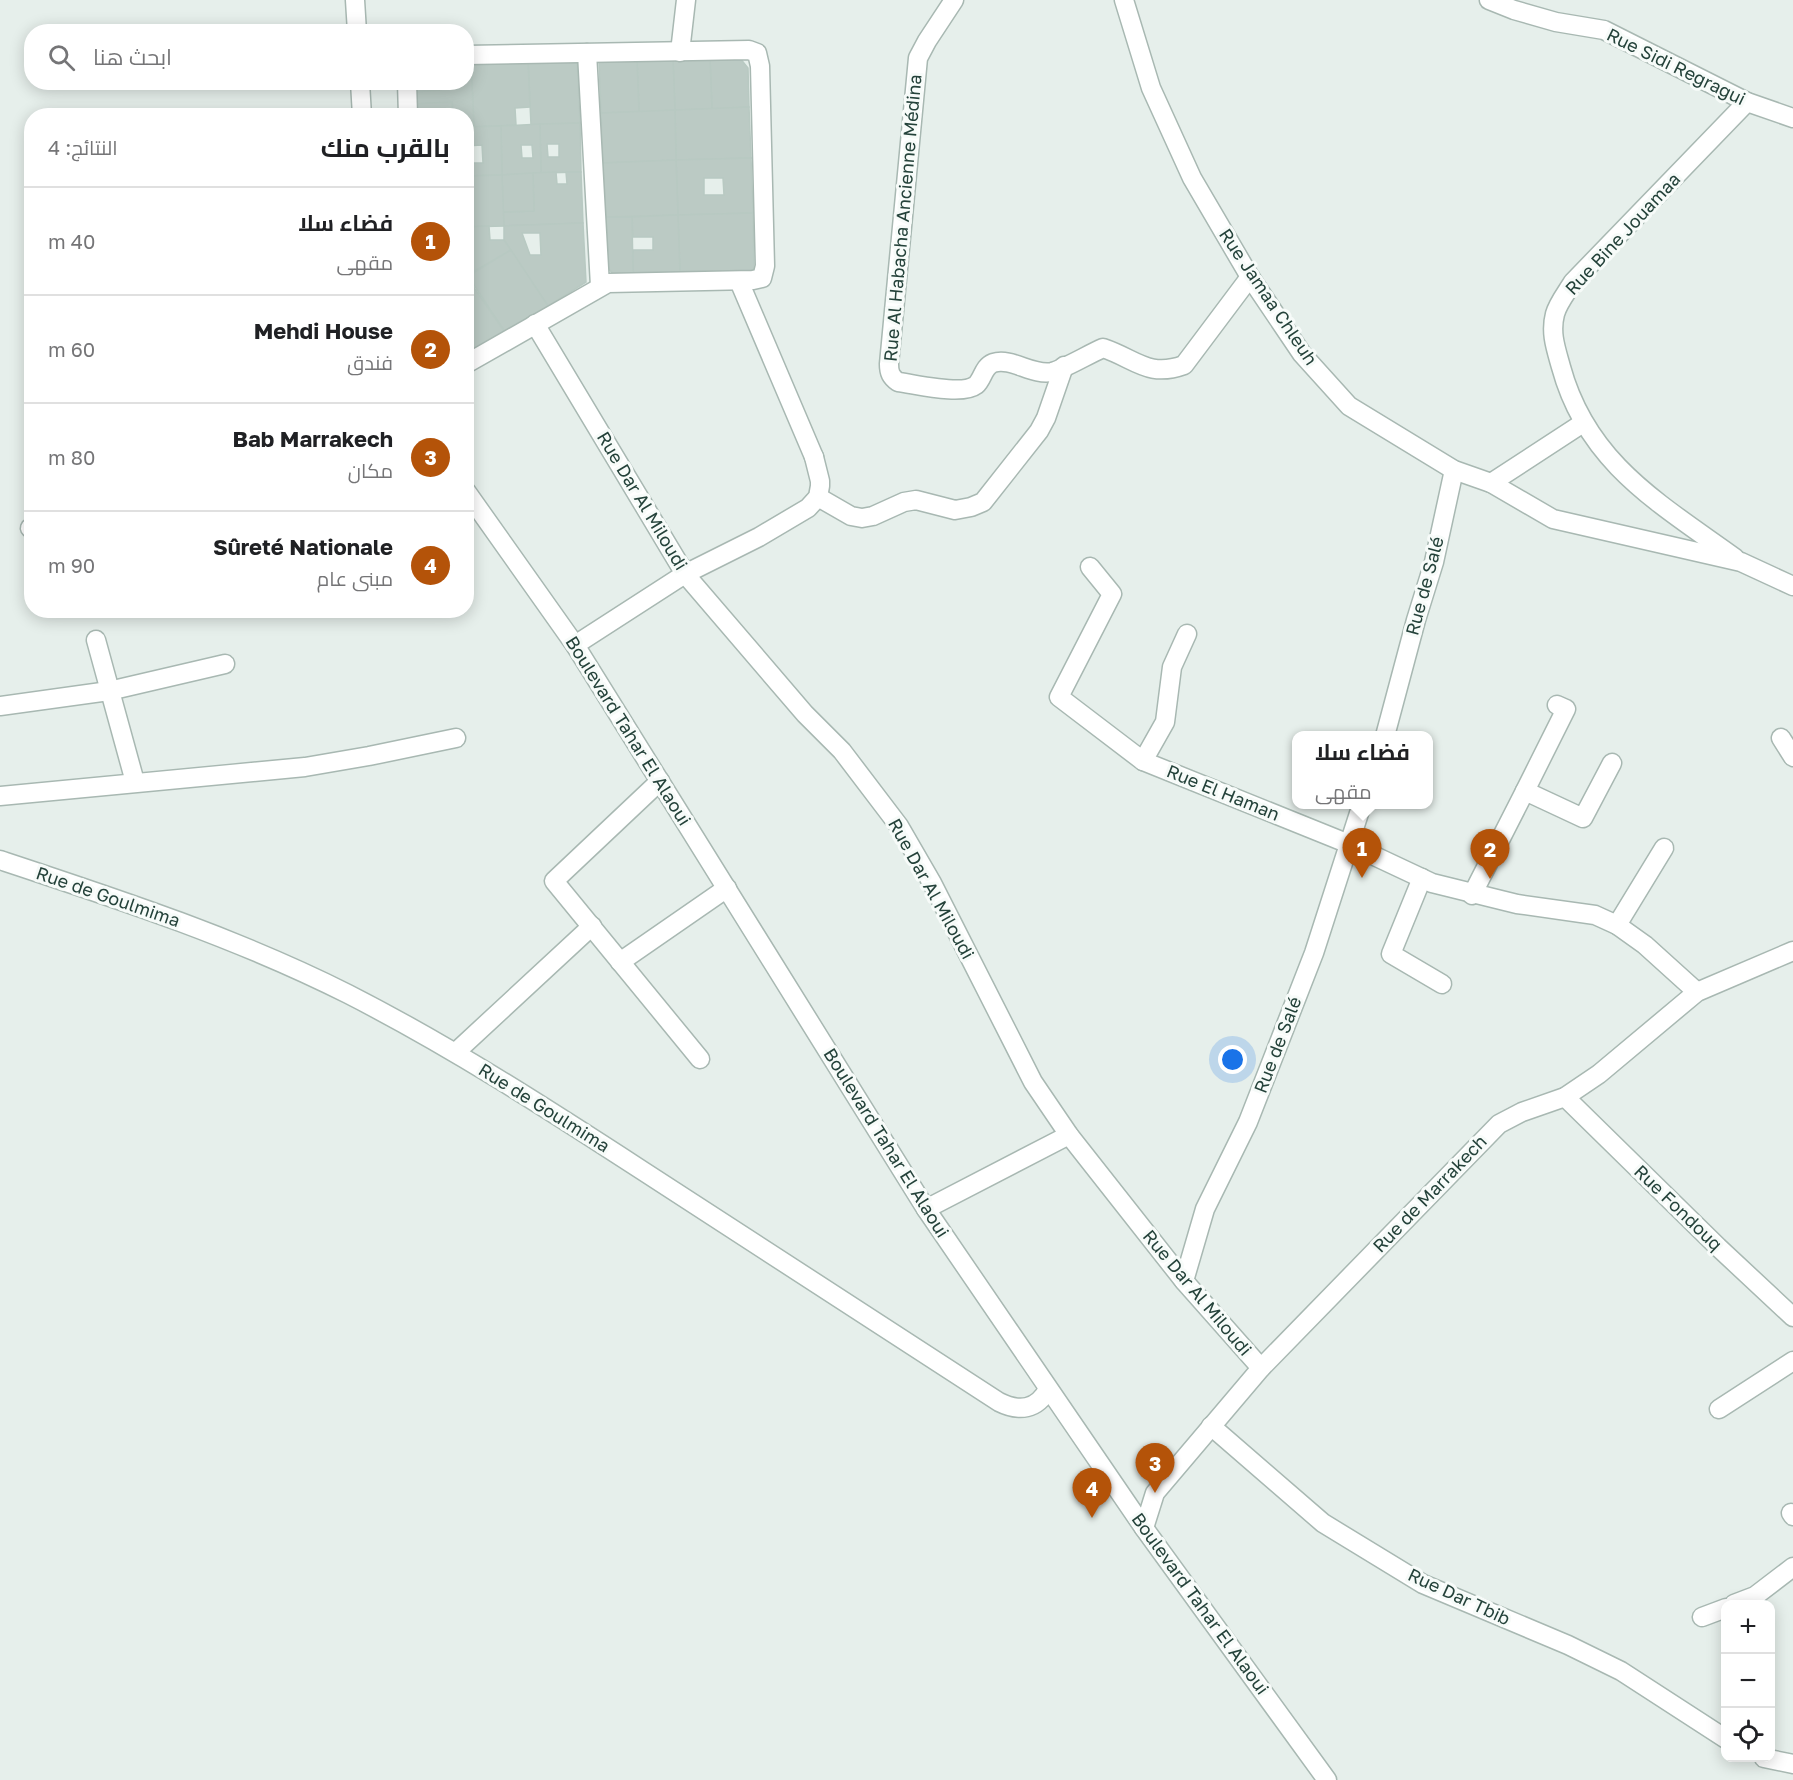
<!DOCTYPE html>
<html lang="ar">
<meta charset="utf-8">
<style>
:root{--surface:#fff;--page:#f6f6f6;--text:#202124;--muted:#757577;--line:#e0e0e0;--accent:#b45309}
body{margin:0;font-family:"Golos Text",Cairo,sans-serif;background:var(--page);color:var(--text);direction:rtl}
.controls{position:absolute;right:18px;bottom:18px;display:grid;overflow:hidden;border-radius:12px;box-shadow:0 3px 15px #0003}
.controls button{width:54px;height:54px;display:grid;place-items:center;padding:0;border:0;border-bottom:2px solid var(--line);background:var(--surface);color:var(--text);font:30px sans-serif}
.you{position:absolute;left:1233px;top:1060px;width:21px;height:21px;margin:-15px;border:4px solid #fff;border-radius:50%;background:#1a73e8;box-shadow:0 0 0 9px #1a73e833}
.badge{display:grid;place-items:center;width:39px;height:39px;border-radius:50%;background:var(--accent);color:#fff;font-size:20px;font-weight:700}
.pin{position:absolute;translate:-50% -50px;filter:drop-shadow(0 2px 3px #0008)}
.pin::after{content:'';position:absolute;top:32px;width:21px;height:18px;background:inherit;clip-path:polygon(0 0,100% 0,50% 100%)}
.popup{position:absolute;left:1292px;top:731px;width:141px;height:78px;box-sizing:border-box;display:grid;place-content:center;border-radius:12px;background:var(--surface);filter:drop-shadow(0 2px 4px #0005);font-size:20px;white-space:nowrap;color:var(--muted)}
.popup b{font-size:22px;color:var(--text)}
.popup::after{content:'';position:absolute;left:50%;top:100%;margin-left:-12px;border:12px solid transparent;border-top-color:var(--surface)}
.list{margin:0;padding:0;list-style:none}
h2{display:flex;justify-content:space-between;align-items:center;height:78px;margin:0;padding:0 24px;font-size:26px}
h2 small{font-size:20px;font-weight:400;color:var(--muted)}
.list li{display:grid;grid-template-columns:39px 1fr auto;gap:18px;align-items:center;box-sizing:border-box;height:108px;padding:0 24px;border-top:2px solid var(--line)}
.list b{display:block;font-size:22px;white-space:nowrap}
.list p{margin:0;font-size:20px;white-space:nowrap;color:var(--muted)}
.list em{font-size:20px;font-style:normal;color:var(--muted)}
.icon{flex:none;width:33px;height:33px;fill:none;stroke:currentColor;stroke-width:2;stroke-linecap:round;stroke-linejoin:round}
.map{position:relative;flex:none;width:1793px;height:1780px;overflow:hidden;direction:ltr}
.search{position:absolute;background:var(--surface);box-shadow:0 3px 15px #0003;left:24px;top:24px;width:450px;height:66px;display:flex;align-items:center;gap:15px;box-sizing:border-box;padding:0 21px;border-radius:24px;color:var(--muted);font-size:22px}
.panel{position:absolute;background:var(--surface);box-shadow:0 3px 15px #0003;left:24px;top:108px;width:450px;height:510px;border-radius:24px;direction:rtl}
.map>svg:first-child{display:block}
.building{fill:#bbcac4;stroke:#b8c9c2;stroke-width:1.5;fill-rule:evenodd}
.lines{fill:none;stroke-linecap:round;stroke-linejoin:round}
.service-casing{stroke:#a8b8b2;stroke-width:21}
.minor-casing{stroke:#a8b8b2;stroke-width:21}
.tertiary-casing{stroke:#a8b8b2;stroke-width:21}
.service{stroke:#fff;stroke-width:18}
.minor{stroke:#fff;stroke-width:18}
.tertiary{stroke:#fff;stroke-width:18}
.labels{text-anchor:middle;stroke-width:6;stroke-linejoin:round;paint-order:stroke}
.street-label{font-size:18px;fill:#24423a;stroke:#f7fbf9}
</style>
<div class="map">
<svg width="1793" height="1780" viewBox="0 0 1793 1780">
<rect width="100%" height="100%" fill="#e6efeb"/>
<!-- building -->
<g class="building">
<path d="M739,57L748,68L749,107L712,109L710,58Z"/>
<path d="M577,58L580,123L531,125L528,60Z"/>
<path d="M710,58L712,109L675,110L673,59Z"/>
<path d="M673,59L675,110L639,112L637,60Z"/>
<path d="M528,60L530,107L515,108L516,125L474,127L471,62Z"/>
<path d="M637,60L639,112L601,113L599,61Z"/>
<path d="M471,62L474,127H466V116H437L453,115L452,102L415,104L414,92L439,90V82H466V63Z"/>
<path d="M414,82H439V90L414,92Z"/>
<path d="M452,102L453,115L415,116V104Z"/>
<path d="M749,107L751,158L676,160L675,110Z"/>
<path d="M675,110L676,160L603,163L601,113Z"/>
<path d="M580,123L581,172L541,173L540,124ZM547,144H559V157H548Z"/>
<path d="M540,124L541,173L502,175L501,126ZM521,145H532L533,158H522Z"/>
<path d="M501,126L502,175L466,176V163H483L482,145L466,146V127Z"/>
<path d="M751,158L753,213L678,215L676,160ZM704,178H723L724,195H704Z"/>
<path d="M676,160L678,215L605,217L603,163Z"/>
<path d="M556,172L557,184H567L566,172H581L583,223L504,226L503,212L534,211L533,173Z"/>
<path d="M533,173L534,211L503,212L502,175Z"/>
<path d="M502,175L504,226L466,227V212H473L472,194H466V176Z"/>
<path d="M753,213L754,273L680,274L678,215Z"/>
<path d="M678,215L680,274L633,275V250H653V237H633L632,217Z"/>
<path d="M605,217H632L633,275H614L606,266Z"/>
<path d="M583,223L586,282L548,306L504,240V226ZM522,233H540L541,255H530Z"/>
<path d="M489,226L490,240H504L511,250L466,276V227Z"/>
<path d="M511,250L548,306L505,332L468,276Z"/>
<path d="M466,276L505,332L466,355Z"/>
</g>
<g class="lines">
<!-- service casing -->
<g class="service-casing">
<g id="service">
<path d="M954,0L927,41L918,58L889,364C889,373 891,377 898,382C915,384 962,396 976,385C983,379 983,367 993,363C1012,357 1032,376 1052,372C1064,369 1089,354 1103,348C1136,359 1148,378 1184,365L1250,277"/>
<path d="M1124,0L1151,88L1192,178L1250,277L1302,354L1349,406L1454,470L1491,483L1553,519L1741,562L1793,586"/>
<path d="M1489,0L1514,10L1556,22L1604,30L1747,102L1793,118"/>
<path d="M680,52L686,0"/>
<path d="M587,53L600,286"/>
<path d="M466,55L749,50L757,53L760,66L765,266L762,278L753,280L608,283L466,364"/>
<path d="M407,82L408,116"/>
<path d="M739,281L814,457"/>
<path d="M535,324L685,574L805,714L842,751L899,826L932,883L1033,1082L1069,1135L1184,1281L1261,1368"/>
<path d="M1491,483L1583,423"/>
<path d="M818,497L851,516L862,518L873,516L904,502L916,500L955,510L971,507L983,502L1039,431L1046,418L1064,366"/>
<path d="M30,528L32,527"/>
<path d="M1735,558C1659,503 1587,463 1561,367C1556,349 1550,333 1555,314C1558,303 1567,292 1573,282L1747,102"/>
<path d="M1090,567L1112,594L1059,697L1143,761L1349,844L1432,883L1517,904L1595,915L1617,925L1645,945L1697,992"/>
<path d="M1385,736L1416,620L1434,562L1454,470"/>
<path d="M1781,738L1793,757"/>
<path d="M1143,761L1165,722L1172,667L1187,634"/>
<path d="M660,781L554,881L700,1059"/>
<path d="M1525,791L1566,709L1557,705"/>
<path d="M1422,878L1391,954L1442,984"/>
<path d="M1472,895L1525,791L1583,818L1612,763"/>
<path d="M1617,925L1664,848"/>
<path d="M620,962L727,888"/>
<path d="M456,1052L592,926"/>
<path d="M1565,1097L1718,1247L1793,1317"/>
<path d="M926,1209L1069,1135"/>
<path d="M1184,1281L1205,1209L1248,1122L1314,953L1362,804"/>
<path d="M1719,1409L1793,1361"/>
<path d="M1211,1426L1323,1523L1423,1584L1568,1645L1621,1671L1726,1739"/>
<path d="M1791,1513L1793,1516"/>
<path d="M1144,1528L1155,1493L1261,1368L1499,1124L1522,1112L1565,1097L1599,1074L1697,992L1793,951"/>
<path d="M1734,1604L1755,1596L1793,1567"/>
<path d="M1702,1617L1726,1608"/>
<path d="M1764,1758L1793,1764"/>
</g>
</g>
<!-- minor casing -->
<g class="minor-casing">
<g id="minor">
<path d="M96,640L135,782"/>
<path d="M575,645L685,574L759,537L808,508L818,497L820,486V481L814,457"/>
<path d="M0,706L109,691L225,664"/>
<path d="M0,796L305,767L369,756L456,738"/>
</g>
</g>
<!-- tertiary casing -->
<g class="tertiary-casing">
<g id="tertiary">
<path d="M355,0L357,32"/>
<path d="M360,82L362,116"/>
<path d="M466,491L575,645L926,1209L1144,1528L1327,1780"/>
<path d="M0,860C118,899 237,938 348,994C450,1046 546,1108 643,1171C762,1247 880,1325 999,1402C1019,1412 1037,1410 1048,1389"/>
</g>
</g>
<!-- service -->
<use href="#service" class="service"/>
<!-- minor -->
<use href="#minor" class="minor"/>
<!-- tertiary -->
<use href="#tertiary" class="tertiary"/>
</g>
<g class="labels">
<!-- street labels -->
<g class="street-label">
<text transform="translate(1676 67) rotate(26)" y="6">Rue Sidi Regragui</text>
<text transform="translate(903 218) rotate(-85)" y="6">Rue Al Habacha Ancienne Médina</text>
<text transform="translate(1623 234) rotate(-47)" y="6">Rue Bine Jouamaa</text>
<text transform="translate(1268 297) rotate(56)" y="6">Rue Jamaa Chleuh</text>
<text transform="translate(642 501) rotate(59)" y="6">Rue Dar Al Miloudi</text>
<text transform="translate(1425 586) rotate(-75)" y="6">Rue de Salé</text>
<text transform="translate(628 731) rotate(58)" y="6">Boulevard Tahar El Alaoui</text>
<text transform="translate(1223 793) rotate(22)" y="6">Rue El Haman</text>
<text transform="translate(931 889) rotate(61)" y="6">Rue Dar Al Miloudi</text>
<text transform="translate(108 897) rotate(19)" y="6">Rue de Goulmima</text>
<text transform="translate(1278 1045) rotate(-69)" y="6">Rue de Salé</text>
<text transform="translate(544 1108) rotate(32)" y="6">Rue de Goulmima</text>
<text transform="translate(886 1143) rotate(58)" y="6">Boulevard Tahar El Alaoui</text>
<text transform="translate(1430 1194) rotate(-46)" y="6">Rue de Marrakech</text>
<text transform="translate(1678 1208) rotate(44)" y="6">Rue Fondouq</text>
<text transform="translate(1197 1293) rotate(50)" y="6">Rue Dar Al Miloudi</text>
<text transform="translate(1459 1597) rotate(25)" y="6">Rue Dar Tbib</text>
<text transform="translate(1200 1604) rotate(54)" y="6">Boulevard Tahar El Alaoui</text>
</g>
</g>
</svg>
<div class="controls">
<button>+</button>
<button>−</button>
<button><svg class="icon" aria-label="locate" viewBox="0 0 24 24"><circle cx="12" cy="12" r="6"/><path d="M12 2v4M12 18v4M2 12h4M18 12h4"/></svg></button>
</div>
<div class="you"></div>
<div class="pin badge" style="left:1362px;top:878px">1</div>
<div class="popup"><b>فضاء سلا</b>مقهى</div>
<div class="pin badge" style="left:1490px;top:879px">2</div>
<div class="pin badge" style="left:1155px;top:1493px">3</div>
<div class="pin badge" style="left:1092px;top:1518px">4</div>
<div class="search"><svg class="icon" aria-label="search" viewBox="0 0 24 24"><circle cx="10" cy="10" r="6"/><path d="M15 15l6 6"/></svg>ابحث هنا</div>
<section class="panel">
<h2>بالقرب منك<small>النتائج: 4</small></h2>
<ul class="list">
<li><span class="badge">1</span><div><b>فضاء سلا</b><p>مقهى</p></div><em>40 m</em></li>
<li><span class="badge">2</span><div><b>Mehdi House</b><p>فندق</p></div><em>60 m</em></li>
<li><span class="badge">3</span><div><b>Bab Marrakech</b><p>مكان</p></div><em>80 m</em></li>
<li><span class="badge">4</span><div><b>Sûreté Nationale</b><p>مبنى عام</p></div><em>90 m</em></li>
</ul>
</section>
</div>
